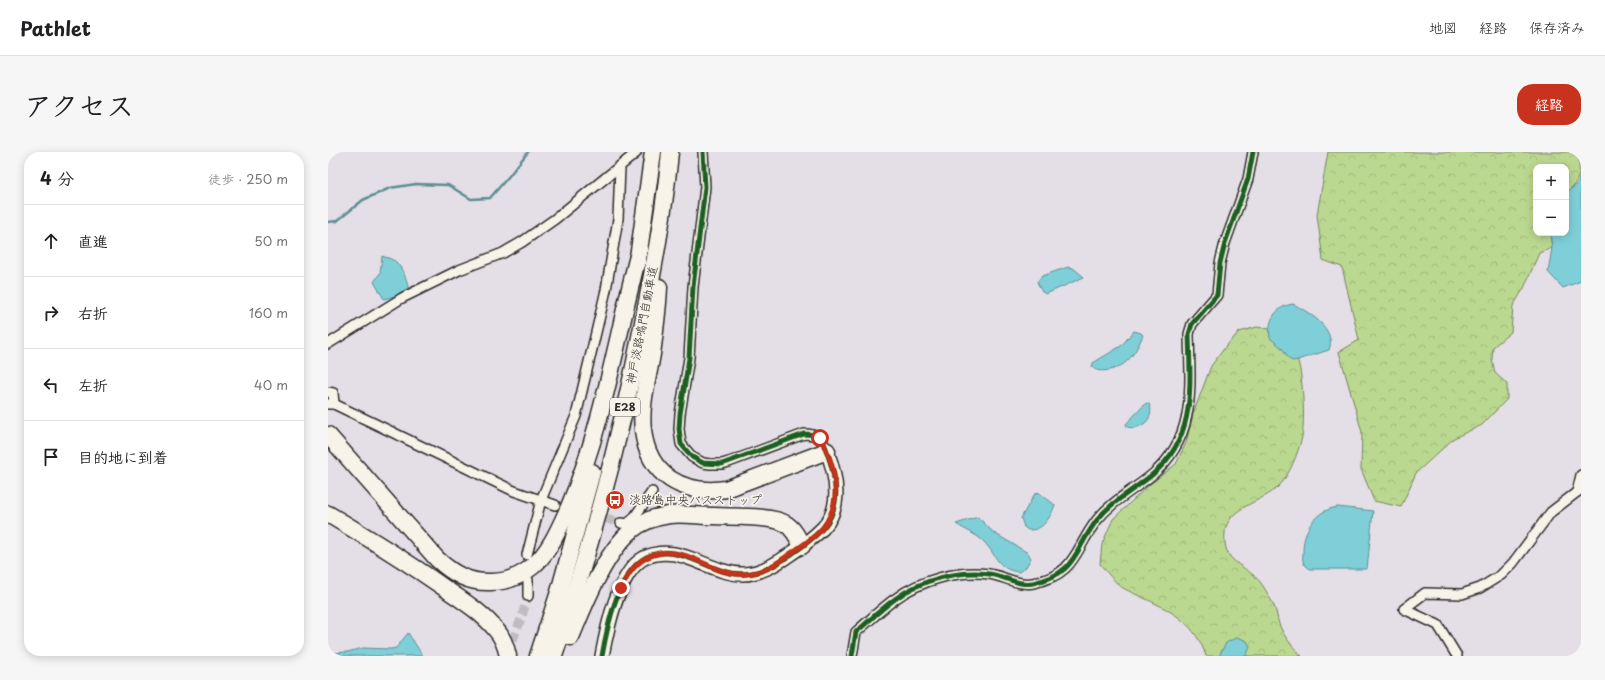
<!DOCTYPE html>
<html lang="ja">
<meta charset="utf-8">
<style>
:root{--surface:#fff;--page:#f6f6f6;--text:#202124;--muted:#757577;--line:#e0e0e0;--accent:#c8321e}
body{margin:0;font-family:"Playpen Sans","Klee One",sans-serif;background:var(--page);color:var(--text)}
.controls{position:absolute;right:12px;top:12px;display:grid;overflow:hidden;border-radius:8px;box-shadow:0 2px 10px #0003}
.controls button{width:36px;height:36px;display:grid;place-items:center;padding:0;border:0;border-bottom:1px solid var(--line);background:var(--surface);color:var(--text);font:20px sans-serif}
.stop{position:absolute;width:12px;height:12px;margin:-9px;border:3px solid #c8321e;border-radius:50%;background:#fff}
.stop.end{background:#c8321e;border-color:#fff;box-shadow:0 1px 4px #0008}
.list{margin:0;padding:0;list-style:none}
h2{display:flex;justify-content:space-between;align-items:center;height:52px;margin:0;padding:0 16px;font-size:17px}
h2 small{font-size:13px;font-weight:400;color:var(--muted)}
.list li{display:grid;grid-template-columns:26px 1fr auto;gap:12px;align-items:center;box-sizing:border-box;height:72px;padding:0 16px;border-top:1px solid var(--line)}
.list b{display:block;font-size:15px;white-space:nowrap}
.list em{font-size:13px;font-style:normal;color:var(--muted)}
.icon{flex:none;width:22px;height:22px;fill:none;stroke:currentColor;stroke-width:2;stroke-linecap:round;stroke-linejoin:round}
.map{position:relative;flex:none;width:1253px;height:504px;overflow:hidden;border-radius:16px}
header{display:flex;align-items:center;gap:24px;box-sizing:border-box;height:56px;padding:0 20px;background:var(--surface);border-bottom:1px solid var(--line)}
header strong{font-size:19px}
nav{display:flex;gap:22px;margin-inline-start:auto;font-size:14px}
.intro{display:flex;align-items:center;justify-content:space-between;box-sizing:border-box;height:96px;padding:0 24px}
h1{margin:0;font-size:28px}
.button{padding:10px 18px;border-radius:16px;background:var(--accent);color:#fff;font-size:14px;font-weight:700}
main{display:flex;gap:24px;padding:0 24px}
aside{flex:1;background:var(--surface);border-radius:16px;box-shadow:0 2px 10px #0003}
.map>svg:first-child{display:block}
.forest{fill:url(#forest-crowns);stroke:#73825e}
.water{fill:#7fcfd8;stroke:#5d8d93}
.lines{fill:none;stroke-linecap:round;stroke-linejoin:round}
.stream{stroke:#5d8d93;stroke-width:2.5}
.street-tunnel{stroke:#bfbbc1;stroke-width:9;stroke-dasharray:9 4.5;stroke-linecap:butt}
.street-casing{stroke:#2b2b2b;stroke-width:12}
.secondary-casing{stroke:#2b2b2b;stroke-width:16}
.highway-casing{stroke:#2b2b2b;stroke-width:19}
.street{stroke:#f7f3e8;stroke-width:9}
.secondary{stroke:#f7f3e8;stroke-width:13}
.highway{stroke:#f7f3e8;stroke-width:16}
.cycleway-casing{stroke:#f7f3e8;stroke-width:8}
.cycleway{stroke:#1b5e20;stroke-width:5}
.route{stroke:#c8321e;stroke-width:5}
.labels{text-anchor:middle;stroke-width:3.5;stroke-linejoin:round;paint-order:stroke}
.shield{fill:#f7f3e8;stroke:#686764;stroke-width:1}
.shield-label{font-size:11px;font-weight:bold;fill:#2b2b2b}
.street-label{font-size:12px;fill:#2b2b2b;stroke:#f7f3e8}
.poi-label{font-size:12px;fill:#2b2b2b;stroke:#f7f3e8;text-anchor:start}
</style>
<header>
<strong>Pathlet</strong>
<nav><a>地図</a><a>経路</a><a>保存済み</a></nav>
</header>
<div class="intro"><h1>アクセス</h1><a class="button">経路</a></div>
<main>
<aside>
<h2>4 分<small>徒歩 · 250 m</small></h2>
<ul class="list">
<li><svg class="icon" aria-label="ahead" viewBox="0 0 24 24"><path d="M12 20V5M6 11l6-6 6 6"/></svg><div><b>直進</b></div><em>50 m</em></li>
<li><svg class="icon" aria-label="right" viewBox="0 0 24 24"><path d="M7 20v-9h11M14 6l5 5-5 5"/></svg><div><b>右折</b></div><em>160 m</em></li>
<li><svg class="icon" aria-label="left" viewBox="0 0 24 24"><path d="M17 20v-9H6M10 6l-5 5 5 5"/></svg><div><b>左折</b></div><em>40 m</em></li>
<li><svg class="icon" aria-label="arrive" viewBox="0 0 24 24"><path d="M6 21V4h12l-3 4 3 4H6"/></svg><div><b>目的地に到着</b></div></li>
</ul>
</aside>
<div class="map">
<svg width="1253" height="504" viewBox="0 0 1253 504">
<defs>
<pattern id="forest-crowns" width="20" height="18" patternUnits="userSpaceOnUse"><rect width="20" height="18" fill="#bbd890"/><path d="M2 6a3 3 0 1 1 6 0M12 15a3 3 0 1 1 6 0" fill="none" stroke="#a1ba7c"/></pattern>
</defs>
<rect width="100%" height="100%" fill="#e4dfe6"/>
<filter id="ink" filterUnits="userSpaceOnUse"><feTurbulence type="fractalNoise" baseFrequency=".025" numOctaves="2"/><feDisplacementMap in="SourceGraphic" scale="8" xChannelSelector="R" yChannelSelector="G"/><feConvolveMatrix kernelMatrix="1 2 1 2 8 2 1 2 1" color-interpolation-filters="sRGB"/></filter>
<g filter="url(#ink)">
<!-- forest -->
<g class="forest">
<path d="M1000,0H1249C1253,19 1253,28 1238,41V15H1208V81H1222L1224,96L1211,101L1196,136L1185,154L1183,180L1165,195L1164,207L1167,221L1179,232V247L1154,273L1126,286L1088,321L1073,355L1046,349L1033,317L1034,280L1011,200L1031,188L1014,115L995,108L989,63Z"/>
<path d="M929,175C939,176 949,178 956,186C961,191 969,202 970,209C975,226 977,268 974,285C970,301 962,322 951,334C936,350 900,354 897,380C894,413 916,410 933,431C936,435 944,449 946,454C949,460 949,466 951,472C955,483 965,496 974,504H878C868,473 846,460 818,447C810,443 802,440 795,436C786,430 779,420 772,412L774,392L785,367L821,333L848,312L858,291L865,262L883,214L898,194L911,180Z"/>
</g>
<!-- water -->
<g class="water">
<path d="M1253,19V129L1235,136L1220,120L1224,96L1222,81H1238V41L1250,31Z"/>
<path d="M54,104C59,106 66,107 69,111C75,118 81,130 80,140L56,147L46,130L52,121Z"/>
<path d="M740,115L745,116L756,125L718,142L714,140L709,130L714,124Z"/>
<path d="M965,152C981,160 1009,177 1001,198L966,209L962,208L954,196L942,186C939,170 947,154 965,152Z"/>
<path d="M806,179L813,181L815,183C808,200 800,214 782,218C775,219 769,220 764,215L765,211L793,194Z"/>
<path d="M818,251L821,252C828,266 813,279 799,275L798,272Z"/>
<path d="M710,340L727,353C722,366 715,379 700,378L696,375L693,366L706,343Z"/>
<path d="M1010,355L1045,359L1039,417H982L976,412C974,408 975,404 975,400C975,378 987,358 1010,355Z"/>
<path d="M650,365L666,381L700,401L703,406L698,415L691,420C670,418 669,404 657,391C650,383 637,378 628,372Z"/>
<path d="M80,481L95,504H0V502L2,501L19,500L35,496L63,497L68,496Z"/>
<path d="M907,486H912L919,489L922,495L918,504H891L898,491Z"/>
</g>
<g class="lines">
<!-- stream -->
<path class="stream" d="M0,70L9,69L35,48L62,36L88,32L120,33L143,47L162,46L181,24L200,0"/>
<!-- street-tunnel -->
<g class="street-tunnel">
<path d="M265,363L293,371"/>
<path d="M180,501L193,467L200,444"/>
</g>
<!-- street casing -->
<g class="street-casing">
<g id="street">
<path d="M375,0L377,35L365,135L361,206L352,262L351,277L353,292L364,305L375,311L382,312H394L401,310L476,282C489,282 495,287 499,299"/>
<path d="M0,192L74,146L131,118L175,101L194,90L227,67L308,1"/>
<path d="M0,240L5,241L6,252"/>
<path d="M0,252H6L186,339L227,353"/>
<path d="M1249,340L1253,323"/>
<path d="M293,371L299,372L305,367L324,340"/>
<path d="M199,403L213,348L248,264L266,189L278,138L290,67L292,15"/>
<path d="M200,428V444"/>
<path d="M524,504L528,480C541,469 553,457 567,447C592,428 630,418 661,422C676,424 690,434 705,431C749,422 746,398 769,368C784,349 806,338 825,322C869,285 862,233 861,182L864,172L889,143L892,111L897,91L920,27L925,0"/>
<path d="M1129,504L1110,473L1076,457L1097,441L1134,442L1152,436L1173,423L1185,411L1223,360L1253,337"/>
</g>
</g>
<!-- secondary casing -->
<g class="secondary-casing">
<path id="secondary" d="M274,504C279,477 290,420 316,406C351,389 380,422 415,422C432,422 448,412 461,403C473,395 485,386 495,376C515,355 508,323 499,299"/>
</g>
<!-- highway casing -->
<g class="highway-casing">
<g id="highway">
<path d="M309,113L325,0"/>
<path d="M331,135C330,158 327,180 324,202C320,227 312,253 315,278C320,324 355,343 398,337L499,299"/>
<path d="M0,283L109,407C125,422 141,431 163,430C179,430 193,424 205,414C222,399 232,375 241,355C275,274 288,188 310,104"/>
<path d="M0,362C39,385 78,409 115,435C134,448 155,461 169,479C175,486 178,495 180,504"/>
<path d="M243,485C257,451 276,402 304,378C314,369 328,365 341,363C355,361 371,364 386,364C404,365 444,363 458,372C466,377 470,386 474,394"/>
<path d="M210,504L231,440L264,320"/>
<path d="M226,504C264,393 294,280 316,165C327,110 337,55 342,0"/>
</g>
</g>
<!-- street -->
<use href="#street" class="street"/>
<!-- secondary -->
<use href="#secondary" class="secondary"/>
<!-- highway -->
<use href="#highway" class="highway"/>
<!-- cycleway casing -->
<g class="cycleway-casing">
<g id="cycleway">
<path d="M274,504C279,476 289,425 314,408C348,385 381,424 416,422C428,422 440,417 450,411C463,403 486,387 496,375C514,353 508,325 499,300C497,294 496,289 491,285C486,282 481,282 476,282L394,312L375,311L364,305L353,292L351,277L352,262L361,206L365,135L377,35L375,0"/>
<path d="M524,504L528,480C541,469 553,457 567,447C592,428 630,418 661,422C676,424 690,434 705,431C749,422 746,398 769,368C784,349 806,338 825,322C869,285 862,233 861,182L864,172L889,143L892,111L897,91L920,27L925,0"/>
</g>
</g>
<!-- cycleway -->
<use href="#cycleway" class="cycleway"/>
</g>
</g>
<g class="lines" filter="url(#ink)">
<!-- route -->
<path class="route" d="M293,436C302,418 311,405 332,401C362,396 387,425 417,422C435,421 449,412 463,401C474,394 488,385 496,374C512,352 509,326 500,302C497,296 496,291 492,286"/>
</g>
<!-- icons -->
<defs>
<g id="bus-disc" transform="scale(1)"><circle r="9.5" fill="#c8321e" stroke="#f7f3e8"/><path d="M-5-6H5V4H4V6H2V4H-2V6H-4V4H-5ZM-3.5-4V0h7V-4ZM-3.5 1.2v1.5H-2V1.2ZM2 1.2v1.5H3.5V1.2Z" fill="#fff"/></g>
</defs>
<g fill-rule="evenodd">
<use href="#bus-disc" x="287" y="348"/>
</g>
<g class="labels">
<!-- shield labels -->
<rect class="shield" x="282" y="246" width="30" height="18" rx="3"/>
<g class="shield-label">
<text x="297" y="259">E28</text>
</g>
<!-- street labels -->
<g class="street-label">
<text transform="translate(314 173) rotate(-79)" y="4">神戸淡路鳴門自動車道</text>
</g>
<!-- poi labels -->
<g class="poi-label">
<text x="301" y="352">淡路島中央バスストップ</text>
</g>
</g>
</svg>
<div class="controls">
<button>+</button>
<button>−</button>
</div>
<div class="stop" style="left:492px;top:286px"></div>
<div class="stop end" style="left:293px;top:436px"></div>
</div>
</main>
